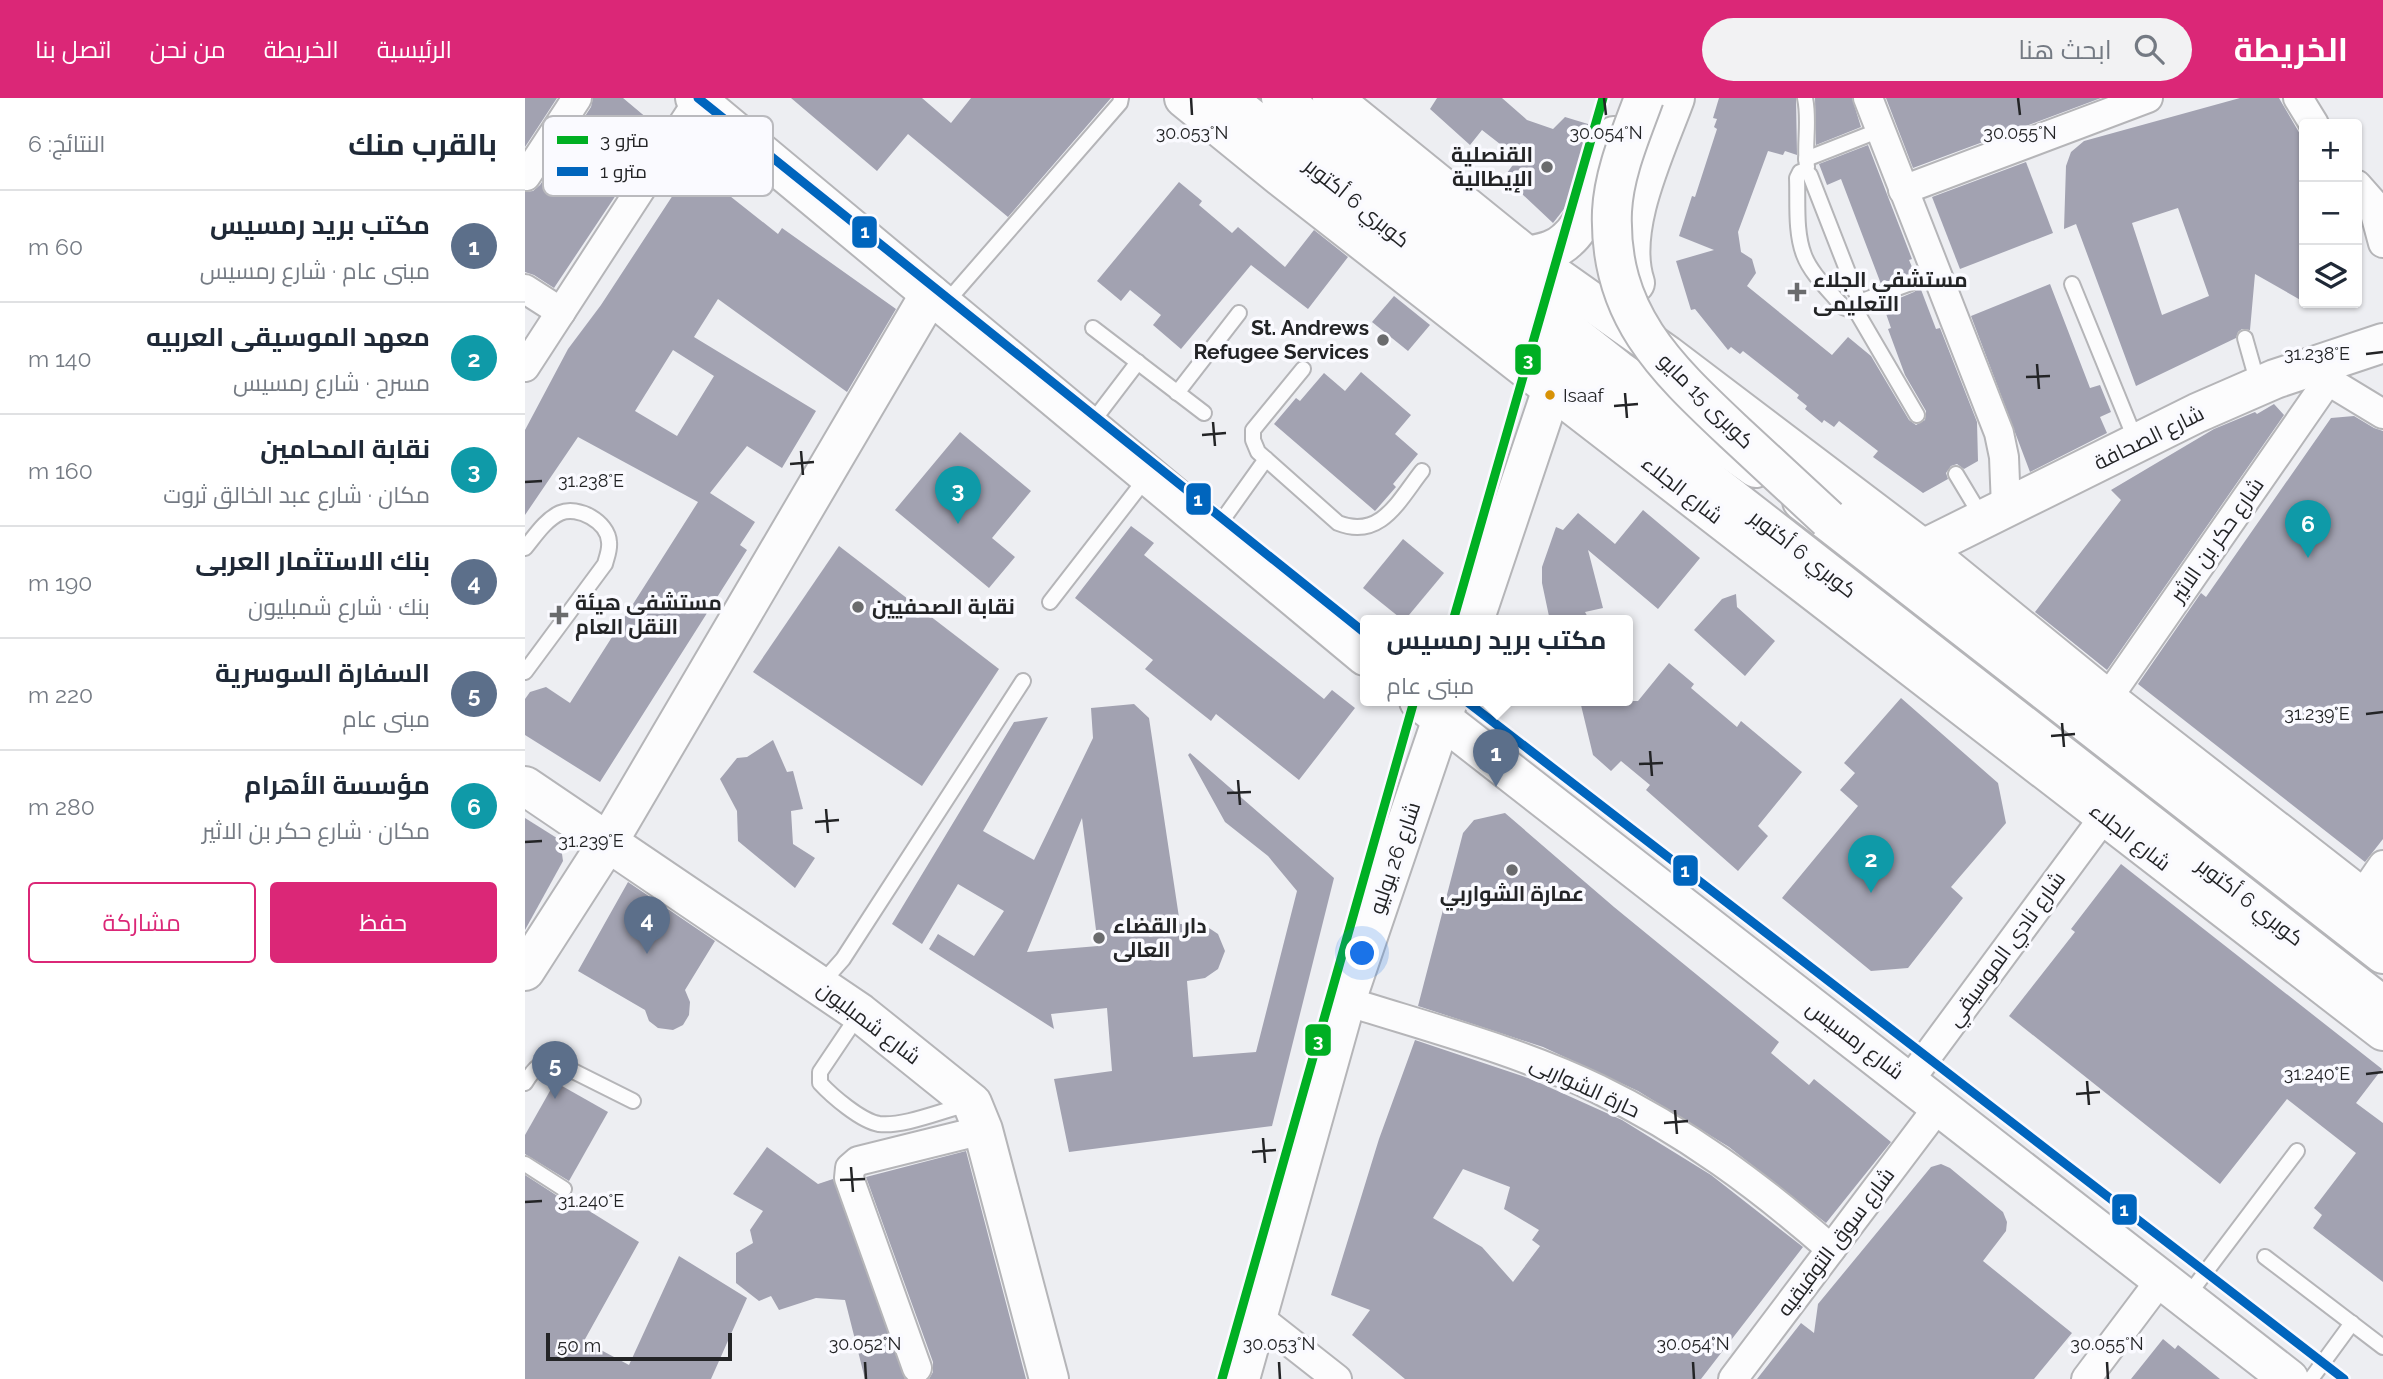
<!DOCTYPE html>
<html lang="ar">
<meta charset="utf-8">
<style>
:root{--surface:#fff;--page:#f2f2f3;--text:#1f2937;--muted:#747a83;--line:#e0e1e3;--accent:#db2777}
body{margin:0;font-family:Raleway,Cairo,sans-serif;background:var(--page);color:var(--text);direction:rtl}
.controls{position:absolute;right:21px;top:21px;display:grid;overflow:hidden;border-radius:7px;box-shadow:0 2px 5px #0004}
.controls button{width:63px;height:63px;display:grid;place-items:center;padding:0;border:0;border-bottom:2px solid var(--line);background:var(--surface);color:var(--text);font:35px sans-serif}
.scale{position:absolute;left:21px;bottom:18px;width:186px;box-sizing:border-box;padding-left:7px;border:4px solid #232426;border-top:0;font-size:19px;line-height:24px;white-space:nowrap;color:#232426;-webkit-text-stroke:5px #fafaff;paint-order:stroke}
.you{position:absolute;left:838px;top:856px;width:24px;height:24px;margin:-18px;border:5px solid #fff;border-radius:50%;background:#1a73e8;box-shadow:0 0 0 10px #1a73e833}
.badge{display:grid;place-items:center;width:46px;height:46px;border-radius:50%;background:var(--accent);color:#fff;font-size:23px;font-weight:700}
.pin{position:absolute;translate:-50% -58px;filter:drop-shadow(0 2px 4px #0008)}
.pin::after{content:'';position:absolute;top:37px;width:24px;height:21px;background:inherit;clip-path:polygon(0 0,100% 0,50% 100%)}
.popup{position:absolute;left:835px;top:517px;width:273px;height:91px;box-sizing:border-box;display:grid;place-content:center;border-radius:7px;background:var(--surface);filter:drop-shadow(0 2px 5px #0005);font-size:23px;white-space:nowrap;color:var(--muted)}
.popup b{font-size:26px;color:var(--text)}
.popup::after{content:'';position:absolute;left:50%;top:100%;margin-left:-14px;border:14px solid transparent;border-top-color:var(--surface)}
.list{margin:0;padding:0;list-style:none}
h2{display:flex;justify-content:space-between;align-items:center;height:91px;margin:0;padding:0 28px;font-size:30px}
h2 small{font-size:23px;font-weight:400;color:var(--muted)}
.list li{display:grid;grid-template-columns:46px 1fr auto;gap:21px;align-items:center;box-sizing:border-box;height:112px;padding:0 28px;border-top:2px solid var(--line)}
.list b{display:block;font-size:26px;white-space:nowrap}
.list p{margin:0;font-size:23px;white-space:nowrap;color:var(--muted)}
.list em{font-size:23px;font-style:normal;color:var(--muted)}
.actions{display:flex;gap:14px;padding:21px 28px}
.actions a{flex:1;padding:16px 0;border:2px solid var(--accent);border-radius:7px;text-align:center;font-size:24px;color:var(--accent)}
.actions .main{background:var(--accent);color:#fff}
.icon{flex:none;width:38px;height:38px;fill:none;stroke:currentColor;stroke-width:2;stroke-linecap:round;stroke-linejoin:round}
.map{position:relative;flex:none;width:1858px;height:1281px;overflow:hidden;direction:ltr}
header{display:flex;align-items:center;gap:42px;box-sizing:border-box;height:98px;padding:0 35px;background:var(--accent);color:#fff}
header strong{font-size:33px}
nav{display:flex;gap:38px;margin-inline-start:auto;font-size:24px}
.search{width:490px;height:63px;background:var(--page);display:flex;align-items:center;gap:18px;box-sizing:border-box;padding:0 24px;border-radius:38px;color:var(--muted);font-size:26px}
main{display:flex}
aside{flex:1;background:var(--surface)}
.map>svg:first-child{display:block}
.building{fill:#a2a2b1;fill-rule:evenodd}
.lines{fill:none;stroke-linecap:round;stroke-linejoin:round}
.lane-casing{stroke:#b5b5b8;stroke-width:18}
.street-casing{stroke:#b5b5b8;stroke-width:32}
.secondary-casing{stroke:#b5b5b8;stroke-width:42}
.primary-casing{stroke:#b5b5b8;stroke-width:42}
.highway-casing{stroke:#b5b5b8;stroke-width:42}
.lane{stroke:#fcfcfd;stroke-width:14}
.street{stroke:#fcfcfd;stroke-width:28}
.secondary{stroke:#fcfcfd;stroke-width:38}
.primary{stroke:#fcfcfd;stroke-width:38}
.highway{stroke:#fcfcfd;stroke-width:38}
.highway-bridge-casing{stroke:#b5b5b8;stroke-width:42;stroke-linecap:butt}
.highway-bridge{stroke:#fcfcfd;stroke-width:38}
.metro-1-casing{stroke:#fafaff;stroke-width:14}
.metro-2-casing{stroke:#fafaff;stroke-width:14}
.metro-1{stroke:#00af23;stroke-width:9}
.metro-2{stroke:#0065bd;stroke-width:9}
.ticks{fill:none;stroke:#232426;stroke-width:2.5}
.poi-dot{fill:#6a6b6d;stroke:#fafaff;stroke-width:2.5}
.bus-dot{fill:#d79206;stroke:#fafaff;stroke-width:2.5}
.labels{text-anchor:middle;stroke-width:7;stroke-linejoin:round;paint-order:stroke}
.bus-label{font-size:19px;fill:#232426;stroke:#fafaff;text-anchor:start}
.poi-label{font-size:21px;font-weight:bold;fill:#232426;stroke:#fafaff;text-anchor:start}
.street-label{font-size:21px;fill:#232426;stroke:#fafaff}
.key{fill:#fafaff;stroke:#bababe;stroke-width:2}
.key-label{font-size:19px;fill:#232426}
.ticks-label{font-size:18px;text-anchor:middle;fill:#232426;stroke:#fafaff;stroke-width:7;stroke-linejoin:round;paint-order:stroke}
.line-badge{stroke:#fafaff;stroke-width:2.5}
.badge-label{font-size:19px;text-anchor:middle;font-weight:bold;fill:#fff}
</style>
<header>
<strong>الخريطة</strong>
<div class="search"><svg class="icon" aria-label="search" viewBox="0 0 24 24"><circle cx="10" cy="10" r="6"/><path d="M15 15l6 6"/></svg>ابحث هنا</div>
<nav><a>الرئيسية</a><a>الخريطة</a><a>من نحن</a><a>اتصل بنا</a></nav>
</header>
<main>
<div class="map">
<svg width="1858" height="1281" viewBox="0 0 1858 1281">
<rect width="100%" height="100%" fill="#edeef2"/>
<!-- building -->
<g class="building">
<path d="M0,0H32L0,49Z"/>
<path d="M68,0H98L135,31L29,190L9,177L0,174V94L8,93L15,87L66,9Z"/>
<path d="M266,0H397L426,25L446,0H586L483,119L383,36L352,73Z"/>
<path d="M912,0H977L1002,22L1028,31L1040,19L1063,26L1067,34L1050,86L1039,111L1028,125L979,79L993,60L957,32L945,47L905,11Z"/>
<path d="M1194,0H1271L1272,57L1260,53L1258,57L1243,53L1213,134L1216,154L1227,161L1231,175L1222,188L1307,257L1323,239L1346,258L1384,322L1391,327L1400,322L1401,313L1380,277L1363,231L1366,230L1358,207L1389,194L1395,189L1411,231L1415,230L1452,324L1453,363L1439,371L1432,366L1426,368L1421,375L1423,381L1398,395L1348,359L1353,353L1314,323L1309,329L1299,322L1297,325L1280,311L1282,308L1272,300L1274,297L1218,253L1215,256L1206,249L1203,252L1170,211L1166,212L1151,163L1189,152L1154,138L1167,98L1170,99L1192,31L1189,29L1192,21L1188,20Z"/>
<path d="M1290,0H1327L1336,29L1291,47Z"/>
<path d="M1361,0H1576L1388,70Z"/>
<path d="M1715,0H1754L1779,43V204L1730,176L1725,232L1717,231L1713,234L1711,240L1611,288L1551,126L1539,131L1541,68L1546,54L1559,43ZM1653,110L1684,198L1637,217L1607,125Z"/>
<path d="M1343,47L1387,161L1384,162L1390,176H1383L1356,186L1316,81L1302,87L1294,66Z"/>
<path d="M1501,64L1528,135L1435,171L1407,99Z"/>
<path d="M167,68L253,136L257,130L371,211L322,294L193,201L169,239L291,313L257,370L222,348L185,395L230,424L215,447L222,452L75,684L0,637V601L5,594L21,589L45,605L173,404L53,339L0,417V332L43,251L76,207ZM148,252L189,278L152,338L110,313Z"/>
<path d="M654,84L677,103L674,107L707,135L713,129L760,169L789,132L823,159L783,211L726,167L656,251L628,227L636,217L605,192L596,203L572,183Z"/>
<path d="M1525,186L1565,290L1575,287L1586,314L1575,319L1582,335L1505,374L1446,218Z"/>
<path d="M869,198L905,227L883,253L847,224Z"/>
<path d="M836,274L886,317L870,336L893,356L868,386L871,389L850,413L749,326L771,300L775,303L799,275L820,293Z"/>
<path d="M1749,306L1759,317L1582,572L1510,514L1596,402L1586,392L1689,331L1730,314L1732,316Z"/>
<path d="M1829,318L1849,330L1858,333V741L1840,764L1613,586L1676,495L1681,499L1806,320Z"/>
<path d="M435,334L506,393L467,440L490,459L464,490L370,412Z"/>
<path d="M1118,412L1175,460L1133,511L1063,452L1078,510L1060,514L1065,523H1025L1017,485V469L1031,429L1038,432L1053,415L1090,446Z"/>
<path d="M606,428L629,445L619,457L799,601L807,592L830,610L774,682L691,616L686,623L620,571L628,562L550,500Z"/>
<path d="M878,441L919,475L879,523L838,490Z"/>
<path d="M314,448L474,571L397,688L228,574Z"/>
<path d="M1211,496L1212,509L1250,543L1220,578L1169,532L1197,501Z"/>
<path d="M1144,565L1169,586L1166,590L1212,629L1216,623L1277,674L1233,728L1243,738L1213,773L1121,692L1125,687L1096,663L1086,673L1068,657L1055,603H1113Z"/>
<path d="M1376,600L1473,685L1481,725L1426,789L1438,800L1383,870L1346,873L1257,800L1333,708L1315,692L1330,675L1319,665Z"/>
<path d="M609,606L624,620L655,826H678L693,836L700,853L693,871L680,880L662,883L668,959L731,954L772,793L743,758L700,724L663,657L665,655L809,780L747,1028L544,1054L529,981L587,973L582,910L526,916L529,931L404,851L413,836L449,858L479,813L433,786L397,846L367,826L489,624L523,619L458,733L509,762L568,640L566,610ZM557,720L573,848L502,854Z"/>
<path d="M248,642L262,674L268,673L278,711L266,713L268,746L290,760L270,790L213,743L212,713L195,681L212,660L222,659Z"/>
<path d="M980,715L1089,809L1254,944L1246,955L1284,987L1289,981L1366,1044L1301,1125L1204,1049L1113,993L1018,949L893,908L938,735L949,722Z"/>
<path d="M0,720L35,742L38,763L0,832Z"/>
<path d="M1596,766L1857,971L1831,1005L1858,1025V1184L1788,1130L1797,1117L1789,1110L1831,1055L1762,1001L1695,1086L1484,918L1550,834L1546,831Z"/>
<path d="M103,784L190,843L160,892L165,904L164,917L158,927L148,932L133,930L124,923L120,912L53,873Z"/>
<path d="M890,942L1006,981L1097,1022L1186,1077L1278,1149L1176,1281H880L827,1237L845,1212L806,1197L854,1041ZM938,1071L985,1089L979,1111L1014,1132L1007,1142L1015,1148L988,1184L957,1149L908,1120Z"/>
<path d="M30,984L83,1014L44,1083L0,1056V1037Z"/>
<path d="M242,1049L293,1086L308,1081L380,1281H340L320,1202L291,1200L254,1212L246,1198L234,1203L211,1185V1155L228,1145L225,1132L238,1113L208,1096Z"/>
<path d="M441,1053L501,1281H404L408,1274V1264L341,1079Z"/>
<path d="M1416,1066L1425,1070L1478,1114L1482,1124L1481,1133L1458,1163L1547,1235L1509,1281H1232L1276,1225L1289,1235L1293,1206L1406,1069Z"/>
<path d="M0,1077L34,1099L50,1104L114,1144L59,1243L104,1267L154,1158L222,1200L186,1281H0Z"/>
<path d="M1638,1241L1650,1251L1653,1247L1695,1281H1606Z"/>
</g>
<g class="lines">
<!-- lane casing -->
<g class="lane-casing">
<g id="lane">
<path d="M1280,0C1285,23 1279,46 1282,69"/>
<path d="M1281,61L1355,32"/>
<path d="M1279,73L1285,77L1333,200V208L1326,212L1318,209C1305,193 1286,176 1279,157C1270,134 1273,104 1272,80L1275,74Z"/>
<path d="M1547,186L1611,343"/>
<path d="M1334,204L1386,185"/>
<path d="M419,207L595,5L596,0"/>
<path d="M1330,211L1392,317"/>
<path d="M568,230L679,315"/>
<path d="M1720,240L1733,286"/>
<path d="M778,271L728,332V342L733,354L813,425C856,442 874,402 897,373"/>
<path d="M652,295L714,215"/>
<path d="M565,327L613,264"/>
<path d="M1431,376L1458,421"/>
<path d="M691,431L741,361"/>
<path d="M0,450C10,438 20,422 35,415C53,407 83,424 84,444C85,452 82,458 80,466L0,574"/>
<path d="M525,504L622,379"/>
<path d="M295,887L318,861L498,583"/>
<path d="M334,916L295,974V985C307,998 336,1023 354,1026C378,1029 416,1013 440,1007"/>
<path d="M0,985C9,970 16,962 34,966L108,1003"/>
<path d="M0,1066L39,1091"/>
<path d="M1740,1159L1858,1249"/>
<path d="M1661,1200L1772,1053"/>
<path d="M1786,1281L1827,1225"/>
</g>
</g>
<!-- street casing -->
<g class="street-casing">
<g id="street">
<path d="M1343,0L1474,335L1479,359L1481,409"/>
<path d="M1773,0L1789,26"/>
<path d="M1,78L52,0"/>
<path d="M1832,87L1847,104L1858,145"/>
<path d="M1378,92L1623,0"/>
<path d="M0,191L36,214"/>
<path d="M0,269L173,3"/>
<path d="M1787,273L1858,316"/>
<path d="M1582,601L1802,284"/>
<path d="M1836,799L1858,767"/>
<path d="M821,903C906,930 994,953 1073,991C1160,1033 1234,1088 1306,1151"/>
<path d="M1384,983L1579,719"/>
<path d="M733,1219L812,1281"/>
<path d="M392,1270L324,1080L325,1070L333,1063L458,1032"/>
<path d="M1208,1281L1414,1008"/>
<path d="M1561,1281L1637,1180"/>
</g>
</g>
<!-- secondary casing -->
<g class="secondary-casing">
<g id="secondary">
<path d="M949,523L1027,291"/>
<path d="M0,688L335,915L447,1005L458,1032L524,1281"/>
<path d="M0,873L83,744L405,196"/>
<path d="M715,1281L821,903L923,603"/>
</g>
</g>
<!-- primary casing -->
<g class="primary-casing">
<g id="primary">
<path d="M170,0L840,558"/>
<path d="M659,0L756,79L1027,291L1858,933"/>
<path d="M807,0L1002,158L1142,257L1398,451L1582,601L1858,816"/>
<path d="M1002,158C1016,155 1031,153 1042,142C1066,122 1078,68 1089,38"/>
<path d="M1110,185C1092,130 1131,52 1150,0"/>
<path d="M1398,451L1672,315L1750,281L1858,245"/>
<path d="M894,603L1764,1281"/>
</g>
</g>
<!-- highway casing -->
<g class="highway-casing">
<g id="highway">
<path d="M701,0L1008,245L1858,908"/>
<path d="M756,0L879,102L1093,272L1231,370"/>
<path d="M1277,403L1858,856"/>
</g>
</g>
<!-- lane -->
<use href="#lane" class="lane"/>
<!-- street -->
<use href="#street" class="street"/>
<!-- secondary -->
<use href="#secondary" class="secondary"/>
<!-- primary -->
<use href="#primary" class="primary"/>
<!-- highway -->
<use href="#highway" class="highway"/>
<!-- highway-bridge casing -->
<g class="highway-bridge-casing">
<path id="highway-bridge" d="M1119,0C1106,36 1089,74 1087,113C1083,216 1140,269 1209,334C1240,363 1272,392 1303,421"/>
</g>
<!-- highway-bridge -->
<use href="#highway-bridge" class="highway-bridge"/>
<!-- metro-1 casing -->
<g class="metro-1-casing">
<g id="metro-1">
<path d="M928,523L1078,0"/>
<path d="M697,1281L889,603"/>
</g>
</g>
<!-- metro-2 casing -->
<g class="metro-2-casing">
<g id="metro-2">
<path d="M173,0L840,535"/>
<path d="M941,603L1819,1281"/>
</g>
</g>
<!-- metro-1 -->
<use href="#metro-1" class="metro-1"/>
<!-- metro-2 -->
<use href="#metro-2" class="metro-2"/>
</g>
<!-- ticks -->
<path class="ticks" d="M666,0L667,17M1079,0L1081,17M1493,0L1495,17M1841,256L1858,254M1512,266L1514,291M1501,279L1525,278M1100,295L1102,320M1089,308L1113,306M688,324L690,348M677,337L701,335M276,353L278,377M265,366L289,364M0,384L17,383M1841,616L1858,614M1537,625L1539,649M1526,638L1550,636M1125,653L1127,678M1114,666L1138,665M713,682L715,707M702,695L726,694M301,711L303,735M290,724L314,722M0,744L17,743M1841,976L1858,974M1562,983L1564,1007M1551,996L1575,994M1150,1012L1152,1036M1139,1025L1163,1023M738,1040L740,1065M727,1054L751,1052M326,1069L328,1094M315,1082L340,1081M0,1104L17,1103M340,1264L341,1281M754,1264L755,1281M1168,1264L1169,1281M1582,1264L1583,1281"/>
<!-- markers -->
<g class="poi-dot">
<circle cx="1022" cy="69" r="7"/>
<path d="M1268.5 183.5h7v7h7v7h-7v7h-7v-7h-7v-7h7z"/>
<circle cx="858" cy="242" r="7"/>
<circle cx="333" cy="509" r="7"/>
<path d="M30.5 506.5h7v7h7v7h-7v7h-7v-7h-7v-7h7z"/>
<circle cx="987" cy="772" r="7"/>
<circle cx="574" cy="840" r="7"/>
</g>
<circle class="bus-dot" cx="1025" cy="297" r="6"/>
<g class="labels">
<!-- bus labels -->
<g class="bus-label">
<text x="1038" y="304">Isaaf</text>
</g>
<!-- poi labels -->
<g class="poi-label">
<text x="1008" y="64" text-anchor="end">القنصلية<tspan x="1008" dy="24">الإيطالية</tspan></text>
<text x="1288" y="189">مستشفى الجلاء<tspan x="1288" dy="24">التعليمى</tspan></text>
<text x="844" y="237" text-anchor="end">St. Andrews<tspan x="844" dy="24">Refugee Services</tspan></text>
<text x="50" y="512">مستشفى هيئة<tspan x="50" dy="24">النقل العام</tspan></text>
<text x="347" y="516">نقابة الصحفيين</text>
<text x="987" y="803" text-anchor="middle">عمارة الشواربي</text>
<text x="588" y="835">دار القضاء<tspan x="588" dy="24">العالى</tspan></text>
</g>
<!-- street labels -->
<g class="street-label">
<text transform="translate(832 105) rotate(39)" y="7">كوبري 6 أكتوبر</text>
<text transform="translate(1181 303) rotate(45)" y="7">كوبرى 15 مايو</text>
<text transform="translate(1624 340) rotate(-26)" y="7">شارع الصحافة</text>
<text transform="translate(1157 392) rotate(38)" y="7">شارع الجلاء</text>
<text transform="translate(1692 442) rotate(-55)" y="7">شارع حكر بن الاثير</text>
<text transform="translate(1278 456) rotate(38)" y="7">كوبري 6 أكتوبر</text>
<text transform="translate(1605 739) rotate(38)" y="7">شارع الجلاء</text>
<text transform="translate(870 760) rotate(-71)" y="7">شارع 26 يوليو</text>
<text transform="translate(1725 804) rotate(38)" y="7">كوبري 6 أكتوبر</text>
<text transform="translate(1481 851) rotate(-54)" y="7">شارع نادي الموسيقي</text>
<text transform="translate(344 925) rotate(37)" y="7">شارع شمبليون</text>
<text transform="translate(1330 942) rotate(37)" y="7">شارع رمسيس</text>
<text transform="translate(1060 989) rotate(25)" y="7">حارة الشواربى</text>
<text transform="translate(1311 1144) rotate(-53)" y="7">شارع سوق التوفيقيه</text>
</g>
</g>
<!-- legend -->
<rect x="18" y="18" width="230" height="80" rx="10" class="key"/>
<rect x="32" y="38" width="31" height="8" fill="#00af23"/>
<rect x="32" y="69" width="31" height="9" fill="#0065bd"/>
<g class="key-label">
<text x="75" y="49">مترو 3</text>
<text x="75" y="80">مترو 1</text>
</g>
<g class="ticks-label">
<text x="667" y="41">30.053°N</text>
<text x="1081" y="41">30.054°N</text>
<text x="1495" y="41">30.055°N</text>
<text x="1792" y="262">31.238°E</text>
<text x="66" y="389">31.238°E</text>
<text x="1792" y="622">31.239°E</text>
<text x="66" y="749">31.239°E</text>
<text x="1792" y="982">31.240°E</text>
<text x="66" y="1109">31.240°E</text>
<text x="340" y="1252">30.052°N</text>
<text x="754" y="1252">30.053°N</text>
<text x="1168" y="1252">30.054°N</text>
<text x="1582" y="1252">30.055°N</text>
</g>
<g class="line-badge">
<rect x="326" y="117" width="27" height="34" rx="7" fill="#0065bd"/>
<rect x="989" y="245" width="28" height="33" rx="7" fill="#00af23"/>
<rect x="660" y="384" width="27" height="34" rx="7" fill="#0065bd"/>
<rect x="1147" y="756" width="27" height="33" rx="7" fill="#0065bd"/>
<rect x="779" y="925" width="28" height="34" rx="7" fill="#00af23"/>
<rect x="1586" y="1095" width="27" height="33" rx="7" fill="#0065bd"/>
</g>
<g class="badge-label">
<text x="340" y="140">1</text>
<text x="1003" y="268">3</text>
<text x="673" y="408">1</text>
<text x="1160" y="779">1</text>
<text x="793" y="949">3</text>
<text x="1599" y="1118">1</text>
</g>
</svg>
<div class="controls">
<button>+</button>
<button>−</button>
<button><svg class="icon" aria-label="layers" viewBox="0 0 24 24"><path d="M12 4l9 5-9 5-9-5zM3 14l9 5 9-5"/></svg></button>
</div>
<div class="scale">50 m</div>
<div class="you"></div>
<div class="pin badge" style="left:971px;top:689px;background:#5c6f8a">1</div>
<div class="popup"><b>مكتب بريد رمسيس</b>مبنى عام</div>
<div class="pin badge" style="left:1346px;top:795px;background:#0f9aa8">2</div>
<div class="pin badge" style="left:433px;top:426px;background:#0f9aa8">3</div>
<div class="pin badge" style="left:122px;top:856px;background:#5c6f8a">4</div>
<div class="pin badge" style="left:30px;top:1001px;background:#5c6f8a">5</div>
<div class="pin badge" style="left:1783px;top:460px;background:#0f9aa8">6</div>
</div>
<aside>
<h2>بالقرب منك<small>النتائج: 6</small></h2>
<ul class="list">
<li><span class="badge" style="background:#5c6f8a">1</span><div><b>مكتب بريد رمسيس</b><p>مبنى عام · شارع رمسيس</p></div><em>60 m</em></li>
<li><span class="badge" style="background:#0f9aa8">2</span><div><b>معهد الموسيقى العربيه</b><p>مسرح · شارع رمسيس</p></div><em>140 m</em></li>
<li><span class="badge" style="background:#0f9aa8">3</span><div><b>نقابة المحامين</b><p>مكان · شارع عبد الخالق ثروت</p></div><em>160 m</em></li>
<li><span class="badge" style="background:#5c6f8a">4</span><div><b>بنك الاستثمار العربى</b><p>بنك · شارع شمبليون</p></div><em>190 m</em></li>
<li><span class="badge" style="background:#5c6f8a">5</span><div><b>السفارة السوسرية</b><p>مبنى عام</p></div><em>220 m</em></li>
<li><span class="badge" style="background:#0f9aa8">6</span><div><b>مؤسسة الأهرام</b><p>مكان · شارع حكر بن الاثير</p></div><em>280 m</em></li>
</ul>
<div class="actions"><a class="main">حفظ</a><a>مشاركة</a></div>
</aside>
</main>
